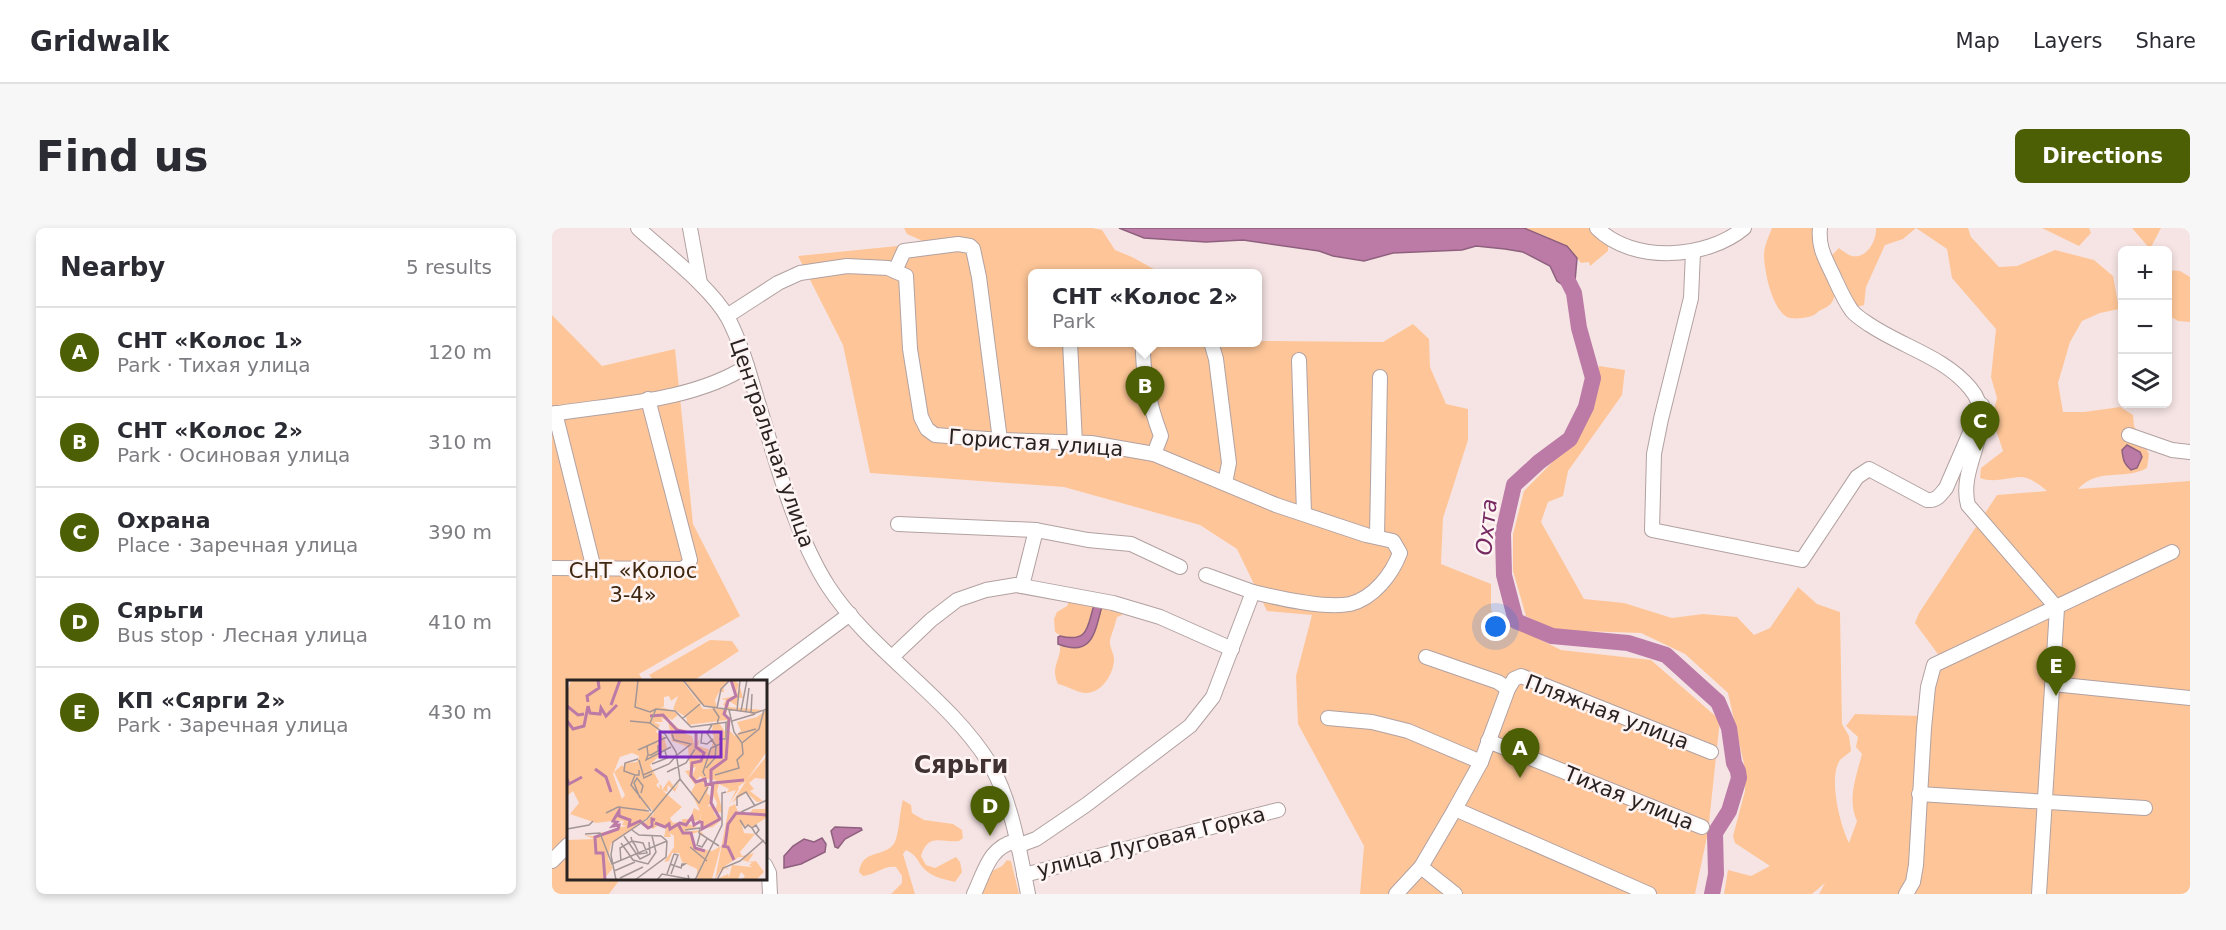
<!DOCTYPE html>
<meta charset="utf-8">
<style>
:root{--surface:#fff;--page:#f7f7f7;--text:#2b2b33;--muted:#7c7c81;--line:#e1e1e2;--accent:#4c5f05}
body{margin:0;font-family:"DejaVu Sans",sans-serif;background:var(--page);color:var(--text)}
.controls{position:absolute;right:18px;top:18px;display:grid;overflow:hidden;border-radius:9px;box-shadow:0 3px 9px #0003}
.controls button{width:54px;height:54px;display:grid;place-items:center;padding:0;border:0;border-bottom:2px solid var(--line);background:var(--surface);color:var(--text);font:30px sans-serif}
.you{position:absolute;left:944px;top:399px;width:21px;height:21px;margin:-15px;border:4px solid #fff;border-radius:50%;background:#1a73e8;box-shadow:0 0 0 9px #1a73e833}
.badge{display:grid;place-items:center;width:39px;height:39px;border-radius:50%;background:var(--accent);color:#fff;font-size:20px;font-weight:700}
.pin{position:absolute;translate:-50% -50px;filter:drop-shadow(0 2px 3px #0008)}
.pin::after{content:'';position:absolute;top:32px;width:21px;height:18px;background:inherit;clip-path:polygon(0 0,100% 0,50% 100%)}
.popup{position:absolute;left:476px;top:41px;width:234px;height:78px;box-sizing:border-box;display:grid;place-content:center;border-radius:9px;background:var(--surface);filter:drop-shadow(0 2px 4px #0005);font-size:20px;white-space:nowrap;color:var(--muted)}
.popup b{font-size:22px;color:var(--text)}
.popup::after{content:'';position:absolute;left:50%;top:100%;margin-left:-12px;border:12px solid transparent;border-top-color:var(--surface)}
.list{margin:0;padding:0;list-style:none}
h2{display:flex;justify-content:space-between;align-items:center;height:78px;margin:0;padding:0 24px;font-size:26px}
h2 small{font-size:20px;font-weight:400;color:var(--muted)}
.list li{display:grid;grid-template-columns:39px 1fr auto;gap:18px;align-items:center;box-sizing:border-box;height:90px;padding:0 24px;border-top:2px solid var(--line)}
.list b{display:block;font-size:22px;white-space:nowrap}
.list p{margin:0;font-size:20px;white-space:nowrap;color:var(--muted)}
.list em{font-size:20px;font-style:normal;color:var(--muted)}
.icon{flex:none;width:33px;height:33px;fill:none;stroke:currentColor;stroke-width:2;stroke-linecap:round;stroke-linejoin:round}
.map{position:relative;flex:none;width:1638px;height:666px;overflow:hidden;border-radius:9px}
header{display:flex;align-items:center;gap:36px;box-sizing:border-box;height:84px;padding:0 30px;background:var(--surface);border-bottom:2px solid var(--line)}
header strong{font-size:28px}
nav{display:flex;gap:33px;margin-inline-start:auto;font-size:21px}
.intro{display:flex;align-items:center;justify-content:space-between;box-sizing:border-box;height:144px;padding:0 36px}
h1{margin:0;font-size:42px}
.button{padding:15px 27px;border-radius:9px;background:var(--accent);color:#fff;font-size:21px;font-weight:700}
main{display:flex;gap:36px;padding:0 36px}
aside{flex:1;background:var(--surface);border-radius:9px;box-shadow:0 3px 9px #0003}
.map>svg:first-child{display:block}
.green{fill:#fec698}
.water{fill:#bb7ba6;stroke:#8f607e;stroke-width:1.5}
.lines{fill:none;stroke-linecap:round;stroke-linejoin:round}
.river{stroke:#bb7ba6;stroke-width:16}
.minor-casing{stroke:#b2a1a1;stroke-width:16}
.minor{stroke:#fff;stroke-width:14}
.labels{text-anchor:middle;stroke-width:5;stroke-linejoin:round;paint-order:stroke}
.street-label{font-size:21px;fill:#282222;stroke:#fef4f3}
.park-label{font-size:21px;fill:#3f2710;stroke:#fef4f3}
.water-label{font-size:22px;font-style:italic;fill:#762960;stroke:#fef4f3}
.quarter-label{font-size:24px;font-weight:bold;fill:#3f3231;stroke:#fef4f3}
.inset-river{fill:none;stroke:#bb7ba6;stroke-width:3}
.inset-road{fill:none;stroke:#a49696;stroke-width:1.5}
.view{fill:#7b2cbf;fill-opacity:0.15;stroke:#7b2cbf;stroke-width:3}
.inset-edge{fill:none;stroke:#282222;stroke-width:3}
</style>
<header>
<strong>Gridwalk</strong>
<nav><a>Map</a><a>Layers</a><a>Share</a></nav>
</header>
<div class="intro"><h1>Find us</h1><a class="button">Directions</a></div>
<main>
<aside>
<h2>Nearby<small>5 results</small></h2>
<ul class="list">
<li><span class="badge">A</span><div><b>СНТ «Колос 1»</b><p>Park · Тихая улица</p></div><em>120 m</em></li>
<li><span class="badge">B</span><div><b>СНТ «Колос 2»</b><p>Park · Осиновая улица</p></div><em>310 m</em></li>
<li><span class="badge">C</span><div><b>Охрана</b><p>Place · Заречная улица</p></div><em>390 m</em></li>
<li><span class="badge">D</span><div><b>Сярьги</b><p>Bus stop · Лесная улица</p></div><em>410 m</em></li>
<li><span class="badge">E</span><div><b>КП «Сярги 2»</b><p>Park · Заречная улица</p></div><em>430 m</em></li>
</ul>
</aside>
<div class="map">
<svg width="1638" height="666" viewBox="0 0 1638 666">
<rect width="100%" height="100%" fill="#f6e4e4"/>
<!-- green -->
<g class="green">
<path d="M352,0H540L550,2L563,22L580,29L609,45H480V114H706V110L709,113L831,114L861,96L877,111L878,139L894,176L916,181V212L891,290L889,336L939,356V382L945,390L1009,422L1099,432L1168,492L1156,604L1143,666H808L812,618L746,496L744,448L760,387L715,383L685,321L648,297L512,259L318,245L291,117L246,28L375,15L355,6Z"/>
<path d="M972,0H1049L1056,11V23L1038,38L1037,34L1029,35L1025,30L993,8Z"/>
<path d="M1220,0H1262L1283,66C1281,75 1278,78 1269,82C1266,83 1264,86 1262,87C1256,90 1244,91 1238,90C1221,86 1212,43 1212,27C1212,18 1217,8 1220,0Z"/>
<path d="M1324,0H1416L1419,9L1447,39L1465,38L1503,22L1542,32L1561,48L1567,81L1548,85L1530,93L1518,114L1506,155L1511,184H1532L1568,179L1581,187L1582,198L1597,226L1595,240C1570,253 1547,239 1526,261L1638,253V666H1267L1273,655L1260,666H1172L1176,642L1199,648L1218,638L1183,615L1181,608L1193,563L1192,536L1176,465L1133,426L1089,405L1000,402L974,388L961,343V306L972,263L1022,212L1038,184L1045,152L1047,138L1073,142L1070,167L1016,243L1011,268L996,274L989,294L1032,371L1072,375L1120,390L1151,386L1185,389L1202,407L1218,400L1246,359L1265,376L1288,384L1290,496L1297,508L1299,523C1296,526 1291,529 1288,532C1276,549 1288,597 1297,615L1305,593C1295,572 1304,549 1310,526L1304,519L1306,509L1294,498L1303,486L1368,488L1388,429L1363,395L1367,385L1445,267L1495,263C1488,257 1478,249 1468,249C1456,250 1440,255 1428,250L1429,240L1451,223L1443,199L1442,182L1445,170L1439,149L1444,101L1400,50L1395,21L1364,0L1351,11L1333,17L1314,59L1312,77L1305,79L1280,27L1287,20C1291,23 1296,27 1300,28C1315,31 1325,12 1324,0Z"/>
<path d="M1490,0H1537L1539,5L1527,18Z"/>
<path d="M1580,0H1609L1598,21Z"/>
<path d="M1616,42L1628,43L1638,49V94L1626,93L1616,87Z"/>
<path d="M0,87L50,138L123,121L141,296L188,388L87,446L91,453H16V650H69L57,666H0Z"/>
<path d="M518,371L542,377C535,398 532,424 503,404L502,391L505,384L515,378Z"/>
<path d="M550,378L571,383L570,387L565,389C563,397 560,405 558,412C557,419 562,425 562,431C562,447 547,470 528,464C521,462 514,458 506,456C498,438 509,433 508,418C543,426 542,404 550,378Z"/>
<path d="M158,412L180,413L187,423L141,453H102L97,447Z"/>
<path d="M351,572L359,577L360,585L372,592L401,596L410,602L411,610L407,613C390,615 376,604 369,628L374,637L383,640L404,629L408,634L410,644L403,654C390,651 376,648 368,636C364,629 362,626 354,622L351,626L363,666H339L350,655V648L344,639C332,637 323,647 311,648L307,644C310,623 326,629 339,619C348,613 347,583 351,572Z"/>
<path d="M455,632L459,633L467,666H428L440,643L450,638Z"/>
</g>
<!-- water -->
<g class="water">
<path d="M567,0H972L1015,18L1025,30L1022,65L1005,53L998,38L971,24L953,21L924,18L910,22L841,25L812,33L781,28L767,23L691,12L654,14L592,10Z"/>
<path d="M1575,217L1588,224L1590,229L1585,240L1579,242C1572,236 1571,232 1570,222Z"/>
<path d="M542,377L550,378C543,403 541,430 506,416V409L508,408C537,415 535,399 542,377Z"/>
<path d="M283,599L309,600L310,602L293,611L286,620L283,619L279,603Z"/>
<path d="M270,610L274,616L273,624L249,636L232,640V628L241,618L252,611L262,614Z"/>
</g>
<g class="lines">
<!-- river -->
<path class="river" d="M1013,47L1022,65L1027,100L1041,150L1034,179L1018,211L987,234L962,257L951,305L952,347L964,393L1000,408L1076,415L1114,427L1166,474L1177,500L1182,535L1186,543L1187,550L1177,583L1163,605L1164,646L1160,666"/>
<!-- minor casing -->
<g class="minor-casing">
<g id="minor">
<path d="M86,0C112,24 159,59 176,90C189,115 197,144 205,171C223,229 243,307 276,358C318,423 397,469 438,536C459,571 468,625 476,666"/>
<path d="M138,0L148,55"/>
<path d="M1045,0C1081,36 1155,31 1192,0"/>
<path d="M1268,0C1266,19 1273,30 1281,47C1287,60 1292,72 1300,83C1305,89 1312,93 1318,97C1351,119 1392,129 1418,160C1449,196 1405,236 1416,277L1505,380"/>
<path d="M1141,24L1139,70L1109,191L1102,226L1100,302L1250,332L1305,249L1317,241L1375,272C1385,273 1388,267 1394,260L1430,177"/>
<path d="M343,43L352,23L406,16L418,18L421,21L427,49L448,212"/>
<path d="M175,88L226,55L248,45L295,38L336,40L354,48L358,121L369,189L375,201L383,207L448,212L539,215L602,226L724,277L814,307L841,313L848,325C840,346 822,370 798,376C773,381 726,370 701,364L661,469L638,498L534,577L484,611L465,618"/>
<path d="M518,114L523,215"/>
<path d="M591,114C590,146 598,179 609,208L602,226"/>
<path d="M659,114L664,131L677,235L673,255"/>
<path d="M747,132L752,285"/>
<path d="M3,185L42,341"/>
<path d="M0,186C62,176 142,173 195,138"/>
<path d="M1577,207L1620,222L1638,224"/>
<path d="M346,296L484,302"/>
<path d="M825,308L828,149"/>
<path d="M0,340L130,341L136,337L138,332L96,171"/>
<path d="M654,347L701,364"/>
<path d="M470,358L484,302L536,312L579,316L628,339"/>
<path d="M340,429L379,392L405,372L434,362L464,357L561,375L608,389L680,421"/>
<path d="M874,429L946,454L956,461"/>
<path d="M208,453L298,386"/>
<path d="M1501,456L1638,470"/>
<path d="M776,490L820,494L856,503L929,534"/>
<path d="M936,513L1150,599"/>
<path d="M1367,566L1593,580"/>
<path d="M903,581L1097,666"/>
<path d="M0,633L16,617"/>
<path d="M213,637L217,645L218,666"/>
<path d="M869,639L903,666"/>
<path d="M472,647L726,582"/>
<path d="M422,666C433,643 437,619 464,613"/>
<path d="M844,666L869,639L903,581L929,534L956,461L962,451L969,448L1159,524"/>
<path d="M1354,666L1361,654L1364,637L1372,500L1376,459L1382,437L1620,324"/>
<path d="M1487,666L1505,380"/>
</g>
</g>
<!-- minor -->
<use href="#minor" class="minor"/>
</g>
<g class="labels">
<!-- street labels -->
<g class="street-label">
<text transform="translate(220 215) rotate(71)" y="7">Центральная улица</text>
<text transform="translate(484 215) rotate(4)" y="7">Гористая улица</text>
<text transform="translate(1055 484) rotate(21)" y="7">Пляжная улица</text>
<text transform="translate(1077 570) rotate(22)" y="7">Тихая улица</text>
<text transform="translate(599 614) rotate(-14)" y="7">улица Луговая Горка</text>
</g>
<!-- park labels -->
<g class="park-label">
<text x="81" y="350">СНТ «Колос<tspan x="81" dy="24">3-4»</tspan></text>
</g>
<!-- water labels -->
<g class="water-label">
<text transform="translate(934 299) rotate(-84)" y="8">Охта</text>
</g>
<!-- quarter labels -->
<g class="quarter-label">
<text x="409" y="545">Сярьги</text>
</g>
</g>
<!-- overview -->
<g transform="translate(15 452)">
<rect width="200" height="200" fill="#f6e4e4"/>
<path d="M4,0H115L136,29L157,28L156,33L160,27L156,25L159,20L154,19L168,16L167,5L163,1L156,6L157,12H152L148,20L150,28L133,24L116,0H167L172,4L167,20L173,7L176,18H172L170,26L162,21V27L196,30L185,36L183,32L160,29L159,38L164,37L161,49L168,56L174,51L170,42L190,37L199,30V73L179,101L199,77L198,99L188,98L182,103L187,109L183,111L196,121L190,122L179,112L165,123L179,101L171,107L172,109L162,124L169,110L159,113L162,109L152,104L150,111L156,132L148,133L150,123L144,111L149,100L140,99L136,104L142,105L140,113L145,118L141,127L147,124V133L153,141L146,147L134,149L133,132V140L118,143L130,147L117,152L133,150L140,159L131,152L125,154L128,168L145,171L154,166L145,199H130V189L115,182L112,173H105L102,181L97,182L107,167V156L103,153L104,157H97L99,148L93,144L86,149L83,147L86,141L80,148L75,145L87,133L83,127L78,131L85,133L79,139L44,164L41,179L46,188L37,199H0V160L27,159L17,155L34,157L33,153L50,150L52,144L54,147L60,146L55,145L57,141L46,140L47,148L45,141L29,143L3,134L12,123L6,111L0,116V13ZM102,16L104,21L111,16L106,29L119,37L121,45L160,40L158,52L153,44H146L145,50L139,52V55L144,52L147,56L144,70L131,66L133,57L128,67L125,56L113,52L121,50L112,49L104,42L111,51L93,34L105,40L111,35L108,32L95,27L88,31L97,26V17ZM94,38L101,41L105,61L121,67L123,89L129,87L125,96L129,100L134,96L136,101L129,104L123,95V90L118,91L128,105L124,112L133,131L127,128L123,139H115V142L106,143L103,138L115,127L95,110L100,112L101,105L108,112L113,100L108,108L102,100L95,110V106L92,104L93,109L89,105L92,102L83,85L100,68L97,57L89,52L93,45L87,42H96ZM65,73L72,76L70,82L58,83V88L55,85L47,92L58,115L55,119L46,94L53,77ZM199,123V138L185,147L175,145L177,153L188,154L173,172L175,176L187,173L181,182L189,181L197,192L190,199H175L178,196L174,192L171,199H150L161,194L162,197L165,185L185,187L182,185L185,183L175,180L178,177H172L158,186L162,190L158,188L152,196L155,188L148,200L162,127L168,124L171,132L182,134L186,129H198Z" fill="#fec698" fill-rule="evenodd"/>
<path class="inset-river" d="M21,22L20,16L32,8L31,0M44,25L53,0M0,26L11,35L17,34M21,26L23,33L33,34L34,28L39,36L50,25M83,36L96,35L110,50L118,52M0,41L6,49L17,46L21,26M129,53V67L137,73L134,81L125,83L124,96L129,102L138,99L139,105L146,103M28,89L39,97L44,112M0,99L2,104L15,97M144,102V90L159,79L162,39L157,34L161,21L169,16L164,0M146,103L177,100M135,141V149L153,139L144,123L146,103M88,143L98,147L102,144L103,149L113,143L119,145L125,137L127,145L134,141M111,144L116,153H124L128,168L138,171M158,165L161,144L169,133L200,135M155,166L161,167L167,180M38,200L36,173H29L28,157L51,149L52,145L46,146L50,142L46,141L52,131V136L63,140L62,146L73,141L81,148L85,146V139L88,140"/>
<path class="inset-road" d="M71,0L68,27L83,32L89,29M116,0L137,26L188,33L200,29M146,28L152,37L150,44M150,28L154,9L163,0M170,31L173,0M174,31L180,0M179,32L182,8M184,33L185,14M115,39L133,24M63,41L84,43M165,41L188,34M135,53L134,63L140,64L146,59M105,54L107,60L124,64L110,75M171,54L189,49M152,59H159V43M175,63L192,49L197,30M80,66L81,75H84L91,71V65M71,70L100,57M81,75L79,80L104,67M71,79L58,83L57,91L68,95H72V90M72,80L77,98L85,94M85,84L100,78L98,71M139,88L148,78L149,66L140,53L145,45M100,92L119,83L128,69M68,95L64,105L84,131M76,95L102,84L110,75M148,95L172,88L170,80L176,74L175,63L167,52L162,30M138,96L136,92L144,68L153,64M113,99L132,123L141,107M73,118L67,103L70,98L76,106L74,113M170,126V117L179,112L188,126M174,132L200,120M39,133L51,127L82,131M173,140L178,148L181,145L185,148M0,149L22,145L26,141M65,150L72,155L94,156L100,161M118,150L133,148L132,153L152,166M18,154L33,153L45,184L100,161M133,154L130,165L135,167L140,159M189,154L192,150L189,145L185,148L188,153L200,165M57,156L73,179L83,174L82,162M54,163L66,180L81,184L89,172L85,156M123,167L140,181M54,181L53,168L65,161L76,163L80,173L72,174L68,165L65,161L64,157M103,184L114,188L115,184H118L115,186M47,191L68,182M100,194L107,174M104,194L111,175L107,174M53,198L76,187M49,200L44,175L46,162L80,139L113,99L109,72L98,54L83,43L89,29L108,31L124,47L161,42M68,200L99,177L100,161M90,200L95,194L122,199L121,195M128,200L155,145V113L159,112M150,200L156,188L173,181L197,160"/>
<path class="view" d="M93,52H154V77H93Z"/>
<rect width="200" height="200" class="inset-edge"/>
</g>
</svg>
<div class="controls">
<button>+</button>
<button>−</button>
<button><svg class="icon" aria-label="layers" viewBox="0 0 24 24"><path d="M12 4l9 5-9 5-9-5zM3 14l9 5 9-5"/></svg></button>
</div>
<div class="you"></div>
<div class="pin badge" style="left:968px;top:550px">A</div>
<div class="pin badge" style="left:593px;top:188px">B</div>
<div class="popup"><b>СНТ «Колос 2»</b>Park</div>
<div class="pin badge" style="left:1428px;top:223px">C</div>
<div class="pin badge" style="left:438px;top:608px">D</div>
<div class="pin badge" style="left:1504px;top:468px">E</div>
</div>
</main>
